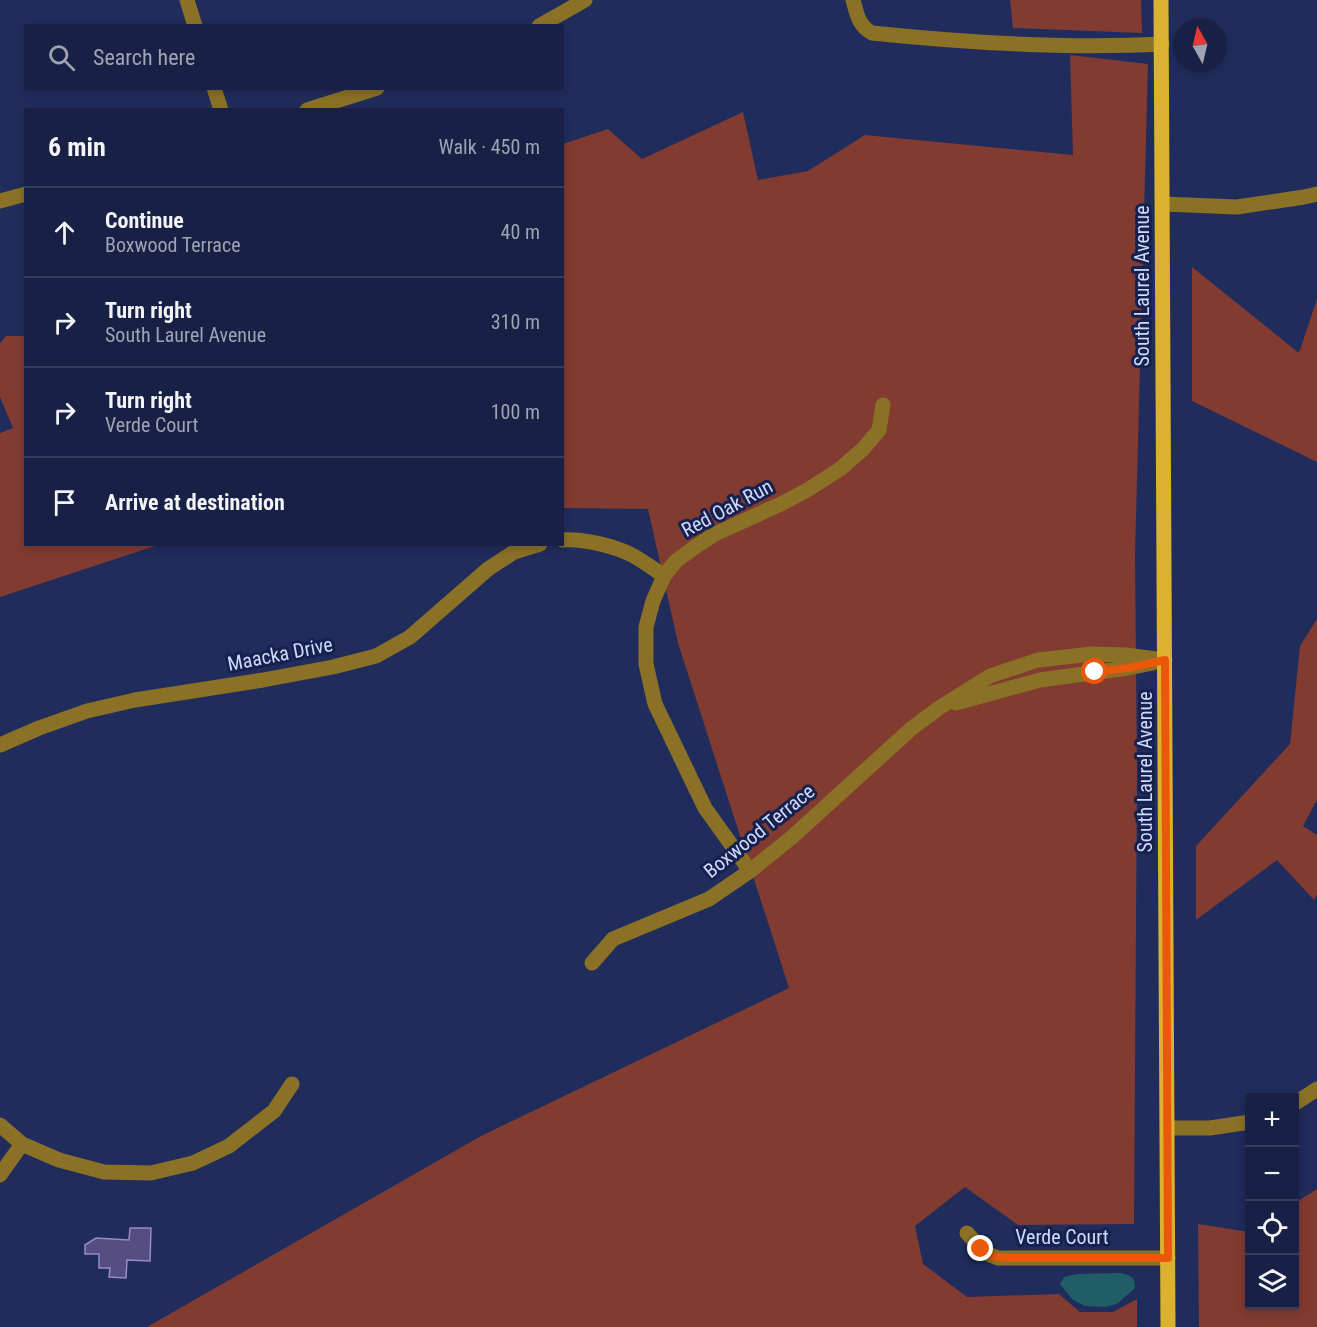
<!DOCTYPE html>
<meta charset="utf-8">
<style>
:root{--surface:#182145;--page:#252e50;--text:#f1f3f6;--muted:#9fa3b3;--line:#363e5e}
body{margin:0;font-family:"Roboto Condensed",sans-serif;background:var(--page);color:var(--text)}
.controls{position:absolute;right:18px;bottom:18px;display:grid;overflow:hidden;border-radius:0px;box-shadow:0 3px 9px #0003}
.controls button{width:54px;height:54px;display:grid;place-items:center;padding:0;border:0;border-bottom:2px solid var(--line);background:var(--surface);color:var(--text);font:30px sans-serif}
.compass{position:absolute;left:1173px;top:18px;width:54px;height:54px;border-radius:50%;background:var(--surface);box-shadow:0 3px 9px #0003;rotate:352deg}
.stop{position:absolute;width:18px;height:18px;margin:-14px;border:4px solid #ea580c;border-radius:50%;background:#fff}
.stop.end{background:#ea580c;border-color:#fff;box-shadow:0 2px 6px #0008}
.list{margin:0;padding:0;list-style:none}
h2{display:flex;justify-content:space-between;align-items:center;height:78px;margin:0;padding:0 24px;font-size:26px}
h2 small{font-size:20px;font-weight:400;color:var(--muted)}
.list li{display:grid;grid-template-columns:39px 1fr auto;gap:18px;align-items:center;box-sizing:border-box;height:90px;padding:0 24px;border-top:2px solid var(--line)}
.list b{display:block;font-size:22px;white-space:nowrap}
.list p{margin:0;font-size:20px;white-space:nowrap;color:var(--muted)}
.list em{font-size:20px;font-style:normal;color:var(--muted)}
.icon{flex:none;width:33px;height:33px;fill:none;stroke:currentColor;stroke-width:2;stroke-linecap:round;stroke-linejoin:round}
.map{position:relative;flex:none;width:1317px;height:1327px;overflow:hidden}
.search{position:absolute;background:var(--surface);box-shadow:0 3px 9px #0003;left:24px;top:24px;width:540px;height:66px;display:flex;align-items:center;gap:15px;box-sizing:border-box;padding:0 21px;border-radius:0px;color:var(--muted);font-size:22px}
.panel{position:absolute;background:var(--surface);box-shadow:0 3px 9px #0003;left:24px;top:108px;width:540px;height:438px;border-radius:0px}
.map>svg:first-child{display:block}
.green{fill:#813b31}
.water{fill:#215d66}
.building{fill:#564d83;stroke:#958cc8;stroke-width:1.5}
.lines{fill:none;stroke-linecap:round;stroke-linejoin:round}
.minor{stroke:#8a7126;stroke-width:15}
.major{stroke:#dbb22f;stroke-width:15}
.route{stroke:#ea580c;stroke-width:8}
.labels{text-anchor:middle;stroke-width:6;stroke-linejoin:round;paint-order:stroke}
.street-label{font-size:20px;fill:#d0daf9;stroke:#172150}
</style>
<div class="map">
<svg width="1317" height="1327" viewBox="0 0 1317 1327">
<rect width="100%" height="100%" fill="#202c5c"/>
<!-- green -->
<g class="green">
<path d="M1010,0H1141L1142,33L1013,28Z"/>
<path d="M1070,55L1148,64L1135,555L1137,770L1134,1224L1018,1225L965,1187L915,1226L923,1264L967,1297L1059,1294L1080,1312H1113L1137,1299V1327H147L481,1136L789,988L678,643L648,509L563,508V144L608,129L642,159L743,112L758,180L808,171L865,135L1073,155Z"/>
<path d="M1192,267L1299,353L1317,299V462L1192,401Z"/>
<path d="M6,336H25L26,544L158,545L0,597V433L13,428L0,397V343Z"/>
<path d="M1317,619V800L1303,826L1317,835V895L1314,900L1277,860L1196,920V846L1290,744L1300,646Z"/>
<path d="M1317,1189V1327H1199L1198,1224L1249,1232L1250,1304H1294L1295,1203Z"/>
</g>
<!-- water -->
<path class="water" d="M1121,1273C1131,1276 1135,1276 1135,1288L1117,1304L1105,1307L1085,1306L1073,1300L1060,1284L1064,1277L1077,1274Z"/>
<!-- building -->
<path class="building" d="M130,1228H151L150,1261L127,1260L126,1278L109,1277L110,1268H99V1254H85V1245L96,1238L129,1240Z"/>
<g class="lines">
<!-- minor -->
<g class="minor">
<path d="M187,0L195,26"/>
<path d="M853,0C857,14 858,25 872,33C968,43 1065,49 1162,44"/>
<path d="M539,26L585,0"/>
<path d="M214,88L221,110"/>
<path d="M307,110L377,88"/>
<path d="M0,201L26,194"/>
<path d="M1163,204L1237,207L1304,197L1317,194"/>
<path d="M562,540C582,538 614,546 632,555C643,561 654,569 664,576"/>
<path d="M956,703L1040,680L1128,668L1153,663"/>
<path d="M0,745L39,728L87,711L135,700L263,680L333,667L376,656L410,637L488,569L514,552L540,544"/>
<path d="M750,871L705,808L655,704L646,664V627L653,601L664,576L676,561L695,547L715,534L783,503L809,489L840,469L863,449L879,430L883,405"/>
<path d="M592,963L613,939L709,899L750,871L791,838L912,728L939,708L990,676L1038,660L1092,654L1125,655L1165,660"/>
<path d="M1294,1104L1317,1089"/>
<path d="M0,1125L22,1144L59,1160L104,1172L151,1173L193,1163L229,1146L274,1111L292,1084"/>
<path d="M1168,1128H1210L1250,1122"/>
<path d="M0,1175L22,1144"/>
<path d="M967,1233L985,1253L998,1258H1168"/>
</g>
<!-- major -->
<path class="major" d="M1161,0L1168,1327"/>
</g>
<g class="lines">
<!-- route -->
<path class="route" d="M981,1249L991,1256L1008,1258H1168L1165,660L1128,668L1095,672"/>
</g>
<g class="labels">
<!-- street labels -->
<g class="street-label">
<text transform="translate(1142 286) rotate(-90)" y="7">South Laurel Avenue</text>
<text transform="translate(727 508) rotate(-28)" y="7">Red Oak Run</text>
<text transform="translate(280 654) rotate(-11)" y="7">Maacka Drive</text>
<text transform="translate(1145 772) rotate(-90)" y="7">South Laurel Avenue</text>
<text transform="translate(759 831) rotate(-39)" y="7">Boxwood Terrace</text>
<text x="1062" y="1244">Verde Court</text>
</g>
</g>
</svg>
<div class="controls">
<button>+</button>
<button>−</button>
<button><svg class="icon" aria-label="locate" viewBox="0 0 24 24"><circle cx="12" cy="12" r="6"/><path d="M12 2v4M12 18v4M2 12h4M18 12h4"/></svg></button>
<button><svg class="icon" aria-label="layers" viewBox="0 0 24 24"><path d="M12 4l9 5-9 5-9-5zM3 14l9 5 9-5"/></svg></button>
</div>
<svg class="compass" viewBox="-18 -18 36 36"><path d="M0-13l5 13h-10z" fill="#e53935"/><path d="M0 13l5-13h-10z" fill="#9fa3b3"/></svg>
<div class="stop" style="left:1095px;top:672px"></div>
<div class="stop end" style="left:981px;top:1249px"></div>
<div class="search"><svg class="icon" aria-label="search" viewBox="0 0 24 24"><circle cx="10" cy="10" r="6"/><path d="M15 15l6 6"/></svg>Search here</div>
<section class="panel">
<h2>6 min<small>Walk · 450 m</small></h2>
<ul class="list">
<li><svg class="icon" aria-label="ahead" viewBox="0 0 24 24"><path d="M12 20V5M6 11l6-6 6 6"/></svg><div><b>Continue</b><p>Boxwood Terrace</p></div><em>40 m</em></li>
<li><svg class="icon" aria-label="right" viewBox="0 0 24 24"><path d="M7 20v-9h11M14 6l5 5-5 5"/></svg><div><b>Turn right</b><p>South Laurel Avenue</p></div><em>310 m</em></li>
<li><svg class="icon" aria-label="right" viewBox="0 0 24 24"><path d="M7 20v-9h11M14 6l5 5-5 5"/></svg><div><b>Turn right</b><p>Verde Court</p></div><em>100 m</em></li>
<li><svg class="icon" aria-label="arrive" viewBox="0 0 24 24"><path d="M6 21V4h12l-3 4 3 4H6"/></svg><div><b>Arrive at destination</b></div></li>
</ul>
</section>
</div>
